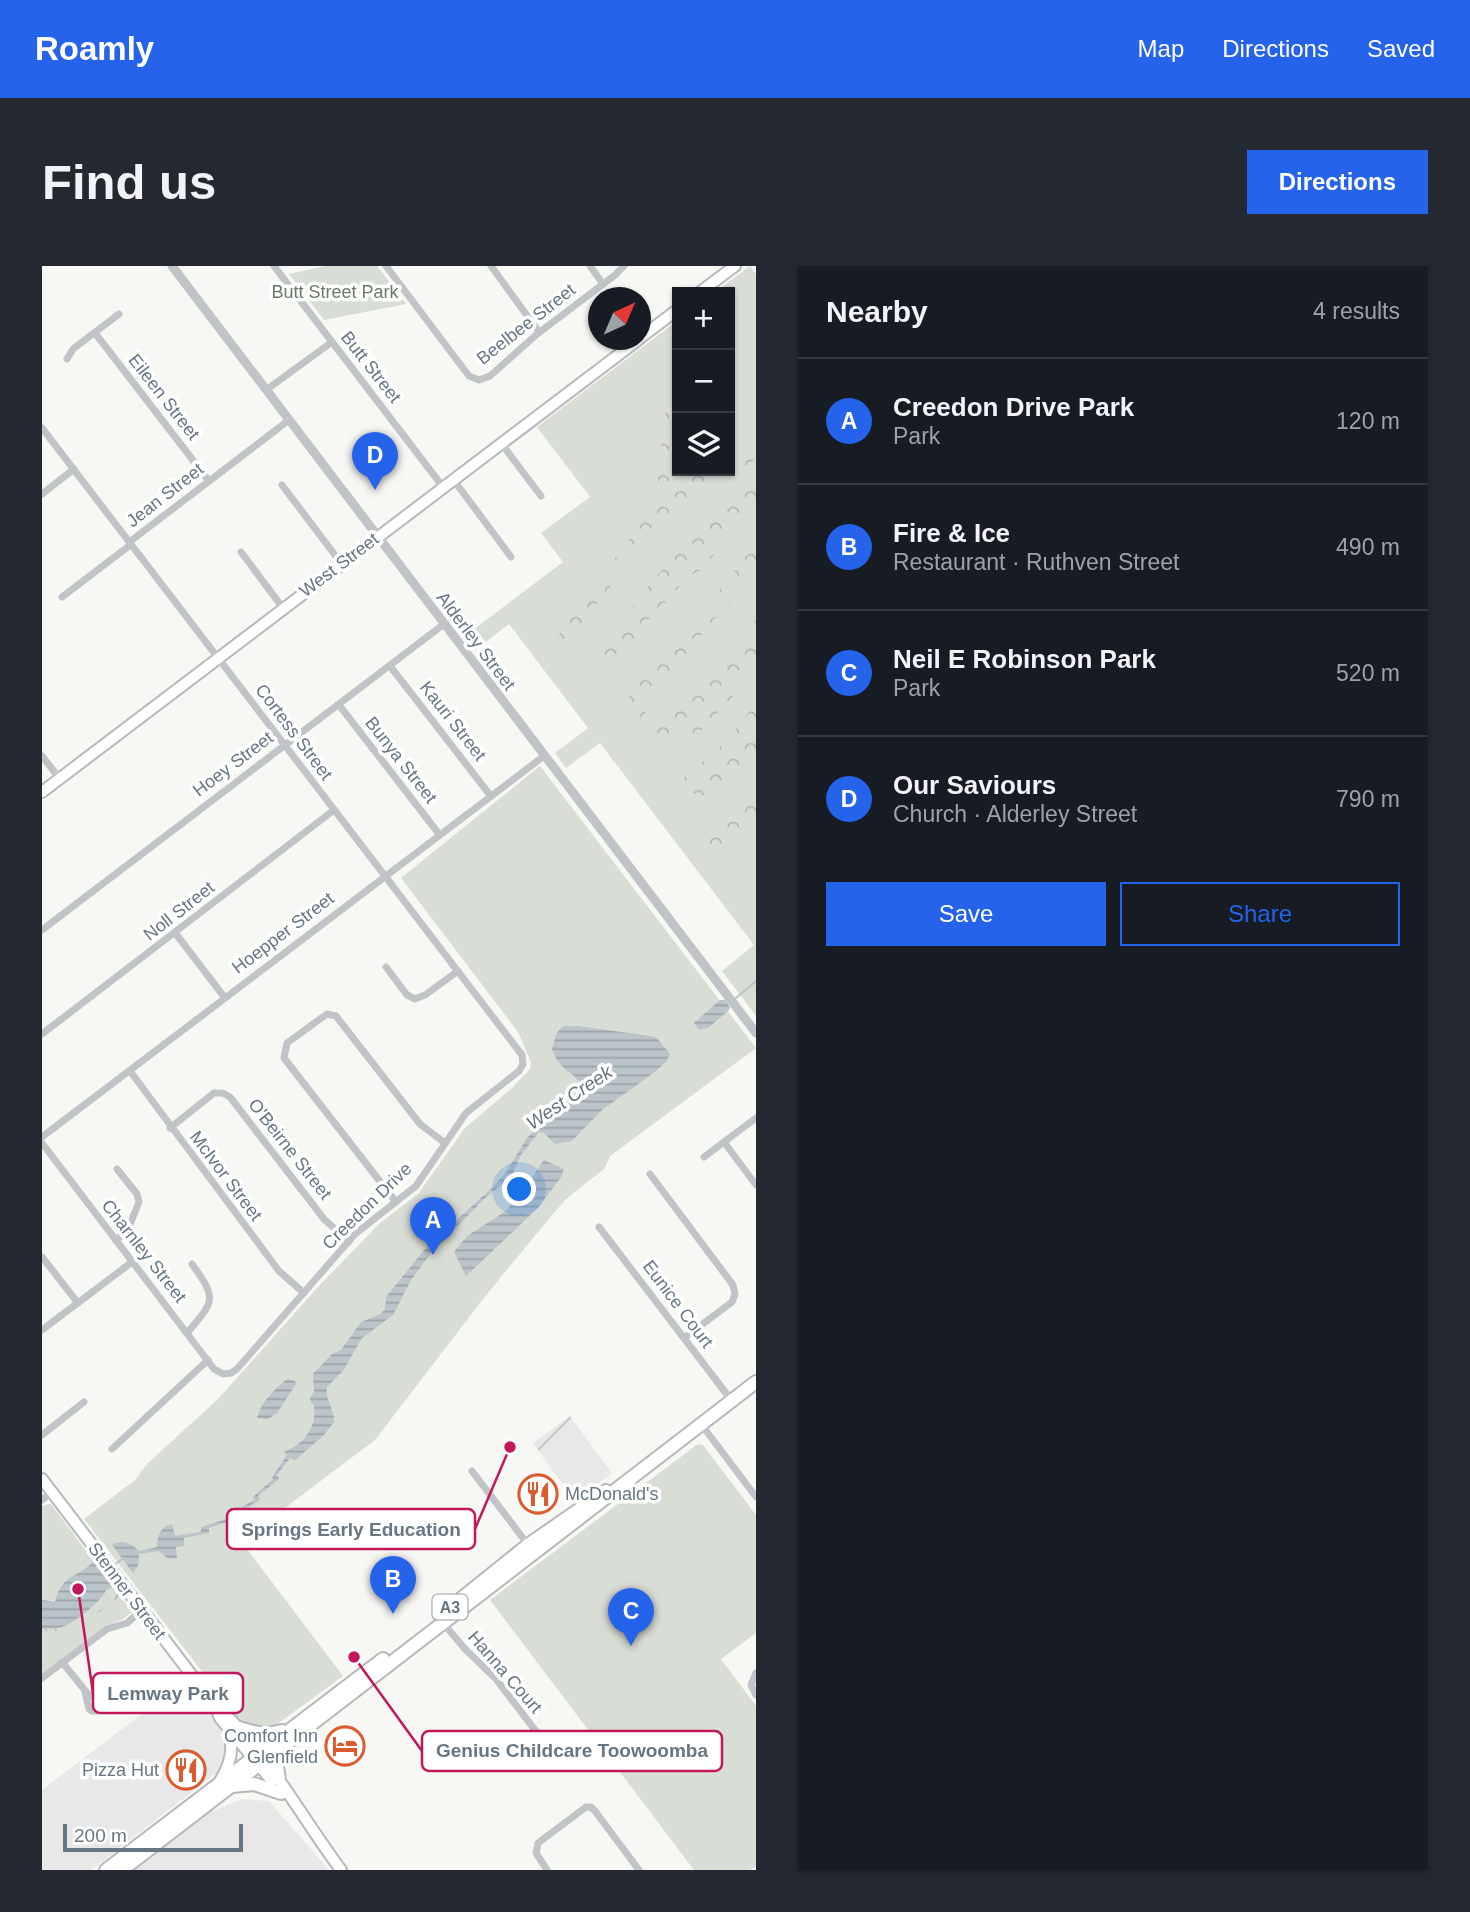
<!DOCTYPE html>
<meta charset="utf-8">
<style>
:root{--surface:#171b24;--page:#242831;--text:#f1f3f6;--muted:#9ea1a6;--line:#363941;--accent:#2563eb}
body{margin:0;font-family:Helvetica,sans-serif;background:var(--page);color:var(--text)}
.controls{position:absolute;right:21px;top:21px;display:grid;overflow:hidden;border-radius:0px;box-shadow:0 2px 5px #0004}
.controls button{width:63px;height:63px;display:grid;place-items:center;padding:0;border:0;border-bottom:2px solid var(--line);background:var(--surface);color:var(--text);font:35px sans-serif}
.compass{position:absolute;left:546px;top:21px;width:63px;height:63px;border-radius:50%;background:var(--surface);box-shadow:0 2px 5px #0004;rotate:44deg}
.scale{position:absolute;left:21px;bottom:18px;width:180px;box-sizing:border-box;padding-left:7px;border:4px solid #677683;border-top:0;font-size:19px;line-height:24px;white-space:nowrap;color:#677683;-webkit-text-stroke:5px #fff;paint-order:stroke}
.you{position:absolute;left:478px;top:924px;width:24px;height:24px;margin:-18px;border:5px solid #fff;border-radius:50%;background:#1a73e8;box-shadow:0 0 0 10px #1a73e833}
.badge{display:grid;place-items:center;width:46px;height:46px;border-radius:50%;background:var(--accent);color:#fff;font-size:23px;font-weight:700}
.pin{position:absolute;translate:-50% -58px;filter:drop-shadow(0 2px 4px #0008)}
.pin::after{content:'';position:absolute;top:37px;width:24px;height:21px;background:inherit;clip-path:polygon(0 0,100% 0,50% 100%)}
.list{margin:0;padding:0;list-style:none}
h2{display:flex;justify-content:space-between;align-items:center;height:91px;margin:0;padding:0 28px;font-size:30px}
h2 small{font-size:23px;font-weight:400;color:var(--muted)}
.list li{display:grid;grid-template-columns:46px 1fr auto;gap:21px;align-items:center;box-sizing:border-box;height:126px;padding:0 28px;border-top:2px solid var(--line)}
.list b{display:block;font-size:26px;white-space:nowrap}
.list p{margin:0;font-size:23px;white-space:nowrap;color:var(--muted)}
.list em{font-size:23px;font-style:normal;color:var(--muted)}
.actions{display:flex;gap:14px;padding:21px 28px}
.actions a{flex:1;padding:16px 0;border:2px solid var(--accent);border-radius:0px;text-align:center;font-size:24px;color:var(--accent)}
.actions .main{background:var(--accent);color:#fff}
.icon{flex:none;width:38px;height:38px;fill:none;stroke:currentColor;stroke-width:2;stroke-linecap:round;stroke-linejoin:round}
.map{position:relative;flex:none;width:714px;height:1604px;overflow:hidden;border-radius:0px}
header{display:flex;align-items:center;gap:42px;box-sizing:border-box;height:98px;padding:0 35px;background:var(--accent);color:#fff}
header strong{font-size:33px}
nav{display:flex;gap:38px;margin-inline-start:auto;font-size:24px}
.intro{display:flex;align-items:center;justify-content:space-between;box-sizing:border-box;height:168px;padding:0 42px}
h1{margin:0;font-size:49px}
.button{padding:18px 32px;border-radius:0px;background:var(--accent);color:#fff;font-size:24px;font-weight:700}
main{display:flex;gap:42px;padding:0 42px}
aside{flex:1;background:var(--surface);border-radius:0px;box-shadow:0 2px 5px #0004}
.map>svg:first-child{display:block}
.built{fill:#e7e8e7}
.industrial{fill:url(#industrial-furrows)}
.green{fill:#d8ddd5}
.forest{fill:url(#forest-crowns)}
.water{fill:url(#water-rules)}
.lines{fill:none;stroke-linecap:round;stroke-linejoin:round}
.stream{stroke:#bac4c9;stroke-width:2}
.secondary-casing{stroke:#b5b9bd;stroke-width:14}
.trunk-casing{stroke:#b5b8bb;stroke-width:16}
.minor{stroke:#c0c4c7;stroke-width:7}
.tertiary{stroke:#c0c4c7;stroke-width:9}
.secondary{stroke:#fff;stroke-width:10}
.trunk{stroke:#fff;stroke-width:12}
.labels{text-anchor:middle;stroke-width:7;stroke-linejoin:round;paint-order:stroke}
.shield{fill:#fff;stroke:#959fa8;stroke-width:2}
.shield-label{font-size:16px;font-weight:bold;fill:#677683}
.park-label{font-size:18px;fill:#697b66;stroke:#fff}
.street-label{font-size:18px;fill:#677683;stroke:#fff}
.poi-label{font-size:18px;fill:#677683;stroke:#fff;text-anchor:end}
.water-label{font-size:19px;font-style:italic;fill:#63777f;stroke:#fff}
.leader{fill:none;stroke:#c2185b;stroke-width:2.5}
.callout-dot{fill:#c2185b;stroke:#fff;stroke-width:2.5}
.callout{fill:#fff;stroke:#c2185b;stroke-width:2.5}
.callout-label{font-size:19px;text-anchor:middle;font-weight:bold;fill:#677683}
</style>
<header>
<strong>Roamly</strong>
<nav><a>Map</a><a>Directions</a><a>Saved</a></nav>
</header>
<div class="intro"><h1>Find us</h1><a class="button">Directions</a></div>
<main>
<div class="map">
<svg width="714" height="1604" viewBox="0 0 714 1604">
<defs>
<pattern id="industrial-furrows" width="10" height="10" patternUnits="userSpaceOnUse" patternTransform="scale(1.75)"><rect width="10" height="10" fill="#e7e8e7"/><path d="M-1 1l2-2M0 10L10 0M9 11l2-2" fill="none" stroke="#bfc1c1"/></pattern>
<pattern id="forest-crowns" width="20" height="18" patternUnits="userSpaceOnUse" patternTransform="scale(1.75)"><rect width="20" height="18" fill="#d8ddd5"/><path d="M2 6a3 3 0 1 1 6 0M12 15a3 3 0 1 1 6 0" fill="none" stroke="#b3b8b2"/></pattern>
<pattern id="water-rules" width="6" height="5" patternUnits="userSpaceOnUse" patternTransform="scale(1.75)"><rect width="6" height="5" fill="#bac4c9"/><path d="M0 2.5h6" fill="none" stroke="#9ba4a9"/></pattern>
</defs>
<rect width="100%" height="100%" fill="#f7f7f4"/>
<!-- built -->
<g class="built">
<path d="M535,1160L570,1207L533,1235L498,1187Z"/>
<path d="M143,1415L183,1468L185,1487L181,1502L49,1604H0V1524Z"/>
<path d="M200,1533L227,1535L287,1604H93L166,1547Z"/>
</g>
<!-- industrial -->
<path class="industrial" d="M528,1150L535,1160L498,1187L491,1177Z"/>
<!-- green -->
<g class="green">
<path d="M284,0H335L364,38L282,54L247,8Z"/>
<path d="M708,0L714,8V750L680,705L712,679L558,477L524,502L513,487L546,462L467,358L433,384L423,370L521,296L499,267L548,231L495,161L635,55V205H688V26H673Z"/>
<path d="M498,500L714,782L568,890L562,903L524,933L505,955L441,1033L333,1174L199,1275L301,1410L234,1459C220,1465 208,1461 196,1452L42,1253L93,1214L105,1198L176,1133L275,1022L338,957L376,928L423,862L471,821L488,803L489,796L476,766L359,612Z"/>
<path d="M656,1178L661,1179L714,1249V1367L679,1393L714,1440V1600L708,1604H652L448,1334Z"/>
<path d="M6,1238H9L90,1346L81,1353L62,1361L0,1408V1240Z"/>
</g>
<!-- forest -->
<g class="forest">
<path d="M635,122V205H688V194L703,178L714,175V193C652,232 589,286 549,347C539,362 530,378 520,393L504,386L590,269L615,228L621,152Z"/>
<path d="M710,217L714,221V242L689,265L662,302L644,312L614,348L596,361L586,393L574,405L560,398L562,383L569,371L608,318L636,285L676,252Z"/>
<path d="M714,276V309L677,348L637,396L601,450L578,456C593,402 637,367 675,327C689,312 701,293 714,276Z"/>
<path d="M714,354V406L654,470L627,474L612,466Z"/>
<path d="M714,437V484L667,530L641,526L632,528L637,516L685,474Z"/>
<path d="M714,520V559L668,598L657,580L692,550Z"/>
<path d="M71,1321L78,1331L38,1360L23,1366L0,1369V1363C6,1362 11,1363 17,1362C29,1360 60,1335 64,1324Z"/>
</g>
<!-- water -->
<g class="water">
<path d="M678,734H683L688,741L687,744L666,762L657,764L652,757Z"/>
<path d="M521,760H536L609,770L615,772L628,788L624,796L610,808L560,844L530,875L513,878L502,867L497,866L479,889L469,911L442,933L386,991L369,1014L351,1049L320,1072L301,1105L285,1121C283,1135 293,1144 292,1156L282,1169L253,1194L248,1192L235,1209L237,1213L216,1230L218,1234L194,1248V1253L167,1262V1267L142,1272V1280L134,1281L135,1293L125,1292L117,1285L97,1288L96,1300L91,1307L70,1279C80,1273 89,1277 97,1285L115,1281C115,1270 118,1261 130,1258L133,1270L159,1266V1261L188,1252V1248L212,1234L211,1231L231,1213L230,1211L245,1189L242,1186C263,1178 275,1160 272,1139L269,1137L268,1132L272,1126L271,1108L290,1088L299,1084L319,1056L339,1048L343,1043L344,1031L382,984L453,919L464,906L485,872L509,846L538,831C544,813 529,810 519,799C514,794 512,788 510,783L514,768Z"/>
<path d="M502,894L522,903L519,911L496,942L424,1010L412,986L425,970L464,945L481,924Z"/>
<path d="M245,1113L253,1115L254,1118L235,1147L226,1153L215,1152C218,1137 234,1122 245,1113Z"/>
<path d="M51,1295L59,1302L71,1321L64,1324C60,1335 29,1360 17,1362C11,1363 6,1362 0,1363V1334L13,1336C21,1305 37,1313 51,1295Z"/>
</g>
<g class="lines">
<!-- stream -->
<g class="stream">
<path d="M694,732L714,715"/>
<path d="M72,1299L82,1292"/>
</g>
<!-- secondary casing -->
<g class="secondary-casing">
<g id="secondary">
<path d="M658,26L693,0"/>
<path d="M598,72L635,44"/>
<path d="M0,526L596,74"/>
<path d="M0,1213L171,1437C224,1483 257,1548 299,1604"/>
<path d="M174,1442L178,1452L230,1515"/>
<path d="M238,1514L236,1500L245,1477"/>
<path d="M178,1515C189,1497 191,1485 188,1465"/>
</g>
</g>
<!-- trunk casing -->
<g class="trunk-casing">
<g id="trunk">
<path d="M419,1333L486,1279L564,1225"/>
<path d="M197,1462C213,1467 223,1470 240,1465"/>
<path d="M189,1520L212,1518L239,1527"/>
<path d="M64,1604L341,1393"/>
<path d="M80,1604L714,1116"/>
</g>
</g>
<!-- minor -->
<g class="minor">
<path d="M232,0L401,221"/>
<path d="M344,0L427,110L437,114L448,110L494,69L573,9L582,0"/>
<path d="M449,0L497,66"/>
<path d="M548,0L561,18"/>
<path d="M53,67L167,215"/>
<path d="M25,93L31,83L77,48"/>
<path d="M224,124L290,76"/>
<path d="M0,162L480,789L481,798L477,805L424,847L374,920L313,968L195,1103L189,1107L181,1108L172,1103L0,877"/>
<path d="M459,177L499,230"/>
<path d="M411,213L469,291"/>
<path d="M240,219L299,297"/>
<path d="M0,228L32,203"/>
<path d="M199,286L241,342"/>
<path d="M20,331L87,280L90,274L247,154"/>
<path d="M348,400L448,529"/>
<path d="M297,439L397,568"/>
<path d="M0,490L18,513"/>
<path d="M0,664L402,358"/>
<path d="M134,668L183,732"/>
<path d="M344,701L365,729L373,733L383,729L416,705"/>
<path d="M0,768L292,544"/>
<path d="M88,805L237,1005L262,1027"/>
<path d="M128,862L172,827H181L188,831L282,953L307,976"/>
<path d="M0,871L502,490"/>
<path d="M682,876L714,919"/>
<path d="M662,891L714,852"/>
<path d="M608,908L691,1019L693,1028L690,1036L642,1072"/>
<path d="M354,936L242,792L245,777L285,748L294,750L378,858L403,877"/>
<path d="M557,961L690,1135"/>
<path d="M74,975L87,961L97,936L95,928L75,903"/>
<path d="M0,991L36,1037"/>
<path d="M0,1064L90,996"/>
<path d="M145,1067C172,1035 176,1034 150,998"/>
<path d="M659,1158L714,1231"/>
<path d="M0,1169L42,1136"/>
<path d="M70,1183L166,1094"/>
<path d="M430,1205L487,1280"/>
<path d="M0,1234L10,1226"/>
<path d="M396,1351L423,1383L454,1413L506,1481"/>
<path d="M20,1396L46,1428L58,1434L60,1440L56,1445H50L47,1443L43,1426"/>
<path d="M714,1407L709,1419L714,1429"/>
<path d="M0,1412L65,1363L85,1357L100,1344"/>
<path d="M505,1604L494,1587L496,1577L544,1541H549L553,1545L597,1604"/>
</g>
<!-- tertiary -->
<path class="tertiary" d="M130,0L714,767"/>
<!-- secondary -->
<use href="#secondary" class="secondary"/>
<!-- trunk -->
<use href="#trunk" class="trunk"/>
</g>
<!-- icons -->
<defs>
<g id="restaurant-ring" transform="scale(2.0125)"><circle r="9.5" fill="#fff" stroke="#db5b2f" stroke-width="1.5"/><path d="M-5-6h1v4h1v-4h1v4h1v-4h1v5L-1.5 .5V6h-2V.5L-5-1ZM5-6V6H3V1.5H1.5Q1.5-4 5-6Z" fill="#db5b2f"/></g>
<g id="hotel-ring" transform="scale(2.0125)"><circle r="9.5" fill="#fff" stroke="#db5b2f" stroke-width="1.5"/><path d="M-6-4.5h1.5V1H6V5H4.5V3h-9V5H-6ZM-4 0a1.8 1.8 0 1 1 3.6 0ZM.5 0V-2.5h3Q6-2.5 6 0Z" fill="#db5b2f"/></g>
</defs>
<g fill-rule="evenodd">
<use href="#restaurant-ring" x="496" y="1228"/>
<use href="#hotel-ring" x="303" y="1480"/>
<use href="#restaurant-ring" x="144" y="1504"/>
</g>
<g class="labels">
<!-- shield labels -->
<rect class="shield" x="390.5" y="1328.5" width="35" height="25" rx="5"/>
<g class="shield-label">
<text x="408" y="1347">A3</text>
</g>
<!-- park labels -->
<g class="park-label">
<text x="293" y="32">Butt Street Park</text>
</g>
<!-- street labels -->
<g class="street-label">
<text transform="translate(484 58) rotate(-38)" y="6">Beelbee Street</text>
<text transform="translate(329 101) rotate(52)" y="6">Butt Street</text>
<text transform="translate(122 131) rotate(52)" y="6">Eileen Street</text>
<text transform="translate(123 229) rotate(-38)" y="6">Jean Street</text>
<text transform="translate(297 299) rotate(-37)" y="6">West Street</text>
<text transform="translate(434 375) rotate(53)" y="6">Alderley Street</text>
<text transform="translate(411 455) rotate(52)" y="6">Kauri Street</text>
<text transform="translate(252 466) rotate(53)" y="6">Cortess Street</text>
<text transform="translate(359 494) rotate(52)" y="6">Bunya Street</text>
<text transform="translate(191 498) rotate(-37)" y="6">Hoey Street</text>
<text transform="translate(137 645) rotate(-38)" y="6">Noll Street</text>
<text transform="translate(241 667) rotate(-37)" y="6">Hoepper Street</text>
<text transform="translate(248 883) rotate(52)" y="6">O'Beirne Street</text>
<text transform="translate(184 910) rotate(53)" y="6">McIvor Street</text>
<text transform="translate(325 940) rotate(-44)" y="6">Creedon Drive</text>
<text transform="translate(102 985) rotate(52)" y="6">Charnley Street</text>
<text transform="translate(636 1038) rotate(53)" y="6">Eunice Court</text>
<text transform="translate(85 1325) rotate(53)" y="6">Stenner Street</text>
<text transform="translate(463 1406) rotate(49)" y="6">Hanna Court</text>
</g>
<!-- poi labels -->
<g class="poi-label">
<text x="523" y="1234" text-anchor="start">McDonald's</text>
<text x="276" y="1476">Comfort Inn<tspan x="276" dy="21">Glenfield</tspan></text>
<text x="117" y="1510">Pizza Hut</text>
</g>
<!-- water labels -->
<g class="water-label">
<text transform="translate(527 831) rotate(-34)" y="7">West Creek</text>
</g>
</g>
<!-- callouts -->
<path class="leader" d="M468 1181L433 1263M36 1323L51 1427M312 1391L380 1485"/>
<g class="callout-dot">
<circle cx="468" cy="1181" r="7"/>
<circle cx="36" cy="1323" r="7"/>
<circle cx="312" cy="1391" r="7"/>
</g>
<g class="callout">
<rect x="185" y="1243" width="248" height="40" rx="7"/>
<rect x="51" y="1407" width="150" height="40" rx="7"/>
<rect x="380" y="1465" width="300" height="40" rx="7"/>
</g>
<g class="callout-label">
<text x="309" y="1270">Springs Early Education</text>
<text x="126" y="1434">Lemway Park</text>
<text x="530" y="1491">Genius Childcare Toowoomba</text>
</g>
</svg>
<div class="controls">
<button>+</button>
<button>−</button>
<button><svg class="icon" aria-label="layers" viewBox="0 0 24 24"><path d="M12 4l9 5-9 5-9-5zM3 14l9 5 9-5"/></svg></button>
</div>
<svg class="compass" viewBox="-18 -18 36 36"><path d="M0-13l5 13h-10z" fill="#e53935"/><path d="M0 13l5-13h-10z" fill="#9ea1a6"/></svg>
<div class="scale">200 m</div>
<div class="you"></div>
<div class="pin badge" style="left:391px;top:989px">A</div>
<div class="pin badge" style="left:351px;top:1348px">B</div>
<div class="pin badge" style="left:589px;top:1380px">C</div>
<div class="pin badge" style="left:333px;top:224px">D</div>
</div>
<aside>
<h2>Nearby<small>4 results</small></h2>
<ul class="list">
<li><span class="badge">A</span><div><b>Creedon Drive Park</b><p>Park</p></div><em>120 m</em></li>
<li><span class="badge">B</span><div><b>Fire &amp; Ice</b><p>Restaurant · Ruthven Street</p></div><em>490 m</em></li>
<li><span class="badge">C</span><div><b>Neil E Robinson Park</b><p>Park</p></div><em>520 m</em></li>
<li><span class="badge">D</span><div><b>Our Saviours</b><p>Church · Alderley Street</p></div><em>790 m</em></li>
</ul>
<div class="actions"><a class="main">Save</a><a>Share</a></div>
</aside>
</main>
